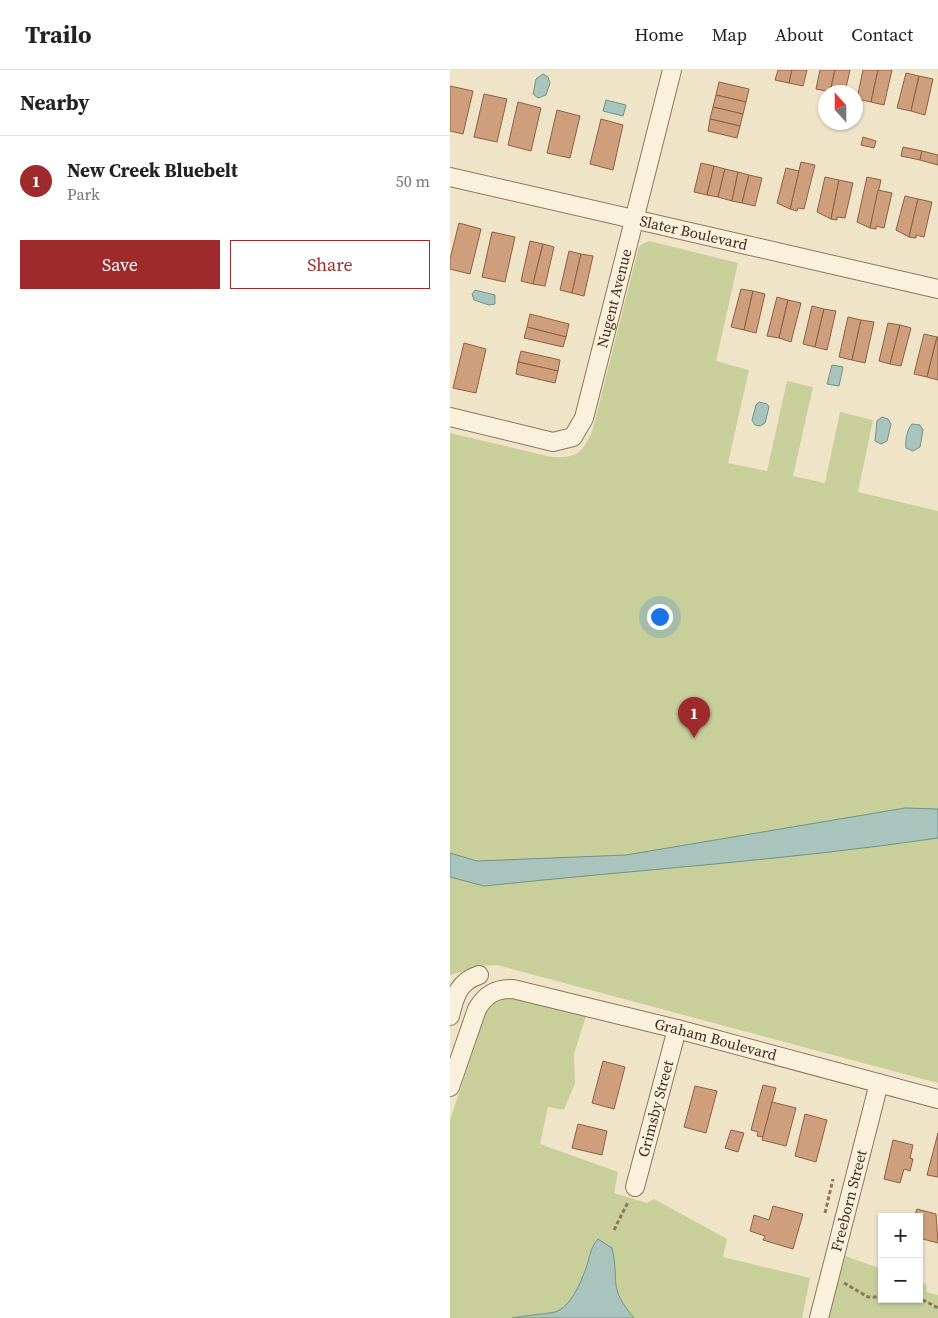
<!DOCTYPE html>
<meta charset="utf-8">
<style>
:root{--surface:#fff;--page:#f2f2f2;--text:#222;--muted:#767676;--line:#e0e0e0;--accent:#9e2a2b}
body{margin:0;font-family:"Source Serif 4",serif;background:var(--page);color:var(--text)}
.controls{position:absolute;right:15px;bottom:15px;display:grid;overflow:hidden;border-radius:0px;box-shadow:0 1px 4px #0004}
.controls button{width:45px;height:45px;display:grid;place-items:center;padding:0;border:0;border-bottom:1px solid var(--line);background:var(--surface);color:var(--text);font:25px sans-serif}
.compass{position:absolute;left:368px;top:15px;width:45px;height:45px;border-radius:50%;background:var(--surface);box-shadow:0 1px 4px #0004;rotate:339deg}
.you{position:absolute;left:209px;top:546px;width:18px;height:18px;margin:-12px;border:4px solid #fff;border-radius:50%;background:#1a73e8;box-shadow:0 0 0 8px #1a73e833}
.badge{display:grid;place-items:center;width:32px;height:32px;border-radius:50%;background:var(--accent);color:#fff;font-size:16px;font-weight:700}
.pin{position:absolute;translate:-50% -41px;filter:drop-shadow(0 1px 2px #0008)}
.pin::after{content:'';position:absolute;top:26px;width:18px;height:15px;background:inherit;clip-path:polygon(0 0,100% 0,50% 100%)}
.list{margin:0;padding:0;list-style:none}
h2{display:flex;justify-content:space-between;align-items:center;height:65px;margin:0;padding:0 20px;font-size:21px}
h2 small{font-size:16px;font-weight:400;color:var(--muted)}
.list li{display:grid;grid-template-columns:32px 1fr auto;gap:15px;align-items:center;box-sizing:border-box;height:90px;padding:0 20px;border-top:1px solid var(--line)}
.list b{display:block;font-size:19px;white-space:nowrap}
.list p{margin:0;font-size:16px;white-space:nowrap;color:var(--muted)}
.list em{font-size:16px;font-style:normal;color:var(--muted)}
.actions{display:flex;gap:10px;padding:15px 20px}
.actions a{flex:1;padding:11px 0;border:1px solid var(--accent);border-radius:0px;text-align:center;font-size:18px;color:var(--accent)}
.actions .main{background:var(--accent);color:#fff}
.map{position:relative;flex:none;width:488px;height:1248px;overflow:hidden}
header{display:flex;align-items:center;gap:30px;box-sizing:border-box;height:70px;padding:0 25px;background:var(--surface);border-bottom:1px solid var(--line)}
header strong{font-size:24px}
nav{display:flex;gap:28px;margin-inline-start:auto;font-size:18px}
main{display:flex}
aside{flex:1;background:var(--surface)}
.map>svg:first-child{display:block}
.green{fill:#c9cf9b}
.water{fill:#a9c4bc;stroke:#6f938a}
.building{fill:#cf9f7d;stroke:#8d5f41}
.lines{fill:none;stroke-linecap:round;stroke-linejoin:round}
.minor-casing{stroke:#8d765c;stroke-width:20}
.path{stroke:#8d765c;stroke-width:3;stroke-dasharray:4 2.5;stroke-linecap:butt}
.minor{stroke:#faf1dc;stroke-width:18}
.labels{text-anchor:middle;stroke-width:4.5;stroke-linejoin:round;paint-order:stroke}
.street-label{font-size:15px;fill:#3d2e20;stroke:#f7eed8}
</style>
<header>
<strong>Trailo</strong>
<nav><a>Home</a><a>Map</a><a>About</a><a>Contact</a></nav>
</header>
<main>
<aside>
<h2>Nearby<small></small></h2>
<ul class="list">
<li><span class="badge">1</span><div><b>New Creek Bluebelt</b><p>Park</p></div><em>50 m</em></li>
</ul>
<div class="actions"><a class="main">Save</a><a>Share</a></div>
</aside>
<div class="map">
<svg width="488" height="1248" viewBox="0 0 488 1248">
<rect width="100%" height="100%" fill="#f0e4c8"/>
<!-- green -->
<g class="green">
<path d="M199,171L288,193L266,291L299,300L278,393L317,401L337,311L363,317L343,406L375,413L390,342L423,350L408,422L488,441V1013L47,895L30,896L0,905V363L102,387C127,388 131,384 142,362L188,180L190,175Z"/>
<path d="M63,926L136,946L124,984L125,1013L114,1040L98,1037L90,1074L168,1102L164,1123L197,1133L204,1129L277,1169L273,1187L360,1208L352,1248H0V1050L38,936L42,930Z"/>
<path d="M395,1186L432,1199V1229H469V1212L476,1214L477,1222L488,1225V1248H378Z"/>
</g>
<!-- water -->
<g class="water">
<path d="M93,4L98,7L100,13L96,25L88,28L83,24L86,9Z"/>
<path d="M156,30L176,35L173,46L153,41Z"/>
<path d="M25,220L45,225V234L39,235L24,230L22,224Z"/>
<path d="M382,295L393,297L389,316L377,314Z"/>
<path d="M309,332L317,334L319,337L315,353L310,356L305,355L302,350L306,335Z"/>
<path d="M432,347L438,349L441,354L437,371L431,374L425,371L427,351Z"/>
<path d="M462,354L470,355L473,360L470,377L463,381L456,378C455,371 457,359 462,354Z"/>
<path d="M455,738L488,739V768C338,790 186,800 34,816L0,807V783L27,791L176,785Z"/>
<path d="M148,1169L162,1178C170,1213 157,1216 184,1248H62C76,1245 91,1245 105,1242C121,1237 131,1212 136,1198C140,1187 140,1178 148,1169Z"/>
</g>
<!-- building -->
<g class="building">
<path d="M328,0H342L339,13L325,10Z"/>
<path d="M342,0H357L353,16L339,13Z"/>
<path d="M370,0H385L380,22L366,19Z"/>
<path d="M385,0H400L395,22H380Z"/>
<path d="M413,0H428L421,32L407,29Z"/>
<path d="M428,0H442L434,35L421,32Z"/>
<path d="M456,3L469,6L461,41L447,38Z"/>
<path d="M469,6L483,9L475,45L461,41Z"/>
<path d="M269,12L299,19L296,32L266,25Z"/>
<path d="M0,16L23,21L13,64L0,61Z"/>
<path d="M34,24L57,29L47,72L24,67Z"/>
<path d="M266,25L296,32L293,44L263,37Z"/>
<path d="M68,32L91,38L81,81L58,75Z"/>
<path d="M263,37L293,44L290,56L260,49Z"/>
<path d="M107,40L130,46L120,88L97,83Z"/>
<path d="M151,49L173,55L163,100L140,94Z"/>
<path d="M260,49L290,56L287,68L258,61Z"/>
<path d="M413,67L426,71L424,78L411,75Z"/>
<path d="M453,77L472,81L470,90L451,86Z"/>
<path d="M472,81L488,85V95L470,90Z"/>
<path d="M351,92L365,95L354,139L348,138L347,141L340,139Z"/>
<path d="M251,93L264,96L257,125L244,122Z"/>
<path d="M264,96L275,99L268,127L257,125Z"/>
<path d="M336,98L349,101L340,139L327,133Z"/>
<path d="M275,99L288,102L282,131L268,127Z"/>
<path d="M288,102L299,105L292,133L282,131Z"/>
<path d="M299,105L312,108L305,136L292,133Z"/>
<path d="M375,107L389,110L381,149L367,142Z"/>
<path d="M417,107L431,110L420,158L407,152Z"/>
<path d="M389,110L403,113L395,148L387,147V150L381,149Z"/>
<path d="M428,120L442,123L434,158L426,156V159L420,158Z"/>
<path d="M455,126L468,129L459,167L446,160Z"/>
<path d="M468,129L482,132L474,167L466,165V168L459,167Z"/>
<path d="M9,153L31,159L20,204L0,199V189Z"/>
<path d="M42,162L65,167L55,212L32,207Z"/>
<path d="M80,171L93,174L83,214L71,211Z"/>
<path d="M93,174L104,177L95,216L83,214Z"/>
<path d="M119,181L131,184L122,223L110,220Z"/>
<path d="M131,184L143,186L134,226L122,223Z"/>
<path d="M291,219L303,221L294,260L281,257Z"/>
<path d="M303,221L315,224L306,263L294,260Z"/>
<path d="M327,227L338,230L329,268L317,266Z"/>
<path d="M338,230L351,233L341,272L329,268Z"/>
<path d="M362,236L374,239L365,277L353,274Z"/>
<path d="M374,239L386,241L377,280L365,277Z"/>
<path d="M80,244L119,254L116,267L77,257Z"/>
<path d="M398,247L411,250L402,290L389,287Z"/>
<path d="M411,250L424,252L415,293L402,290Z"/>
<path d="M438,253L450,255L440,294L429,291Z"/>
<path d="M450,255L461,258L451,296L440,294Z"/>
<path d="M77,257L116,267L113,277L74,268Z"/>
<path d="M474,264L487,267L477,307L464,304Z"/>
<path d="M487,267H488V310L477,307Z"/>
<path d="M14,273L36,279L26,323L3,318Z"/>
<path d="M71,281L110,290L108,301L68,292Z"/>
<path d="M68,292L108,301L105,313L66,304Z"/>
<path d="M153,991L175,997L164,1039L142,1033Z"/>
<path d="M313,1015L326,1018L313,1067L307,1066L308,1062L301,1060Z"/>
<path d="M245,1016L267,1021L256,1063L234,1057Z"/>
<path d="M322,1032L346,1038L336,1076L312,1070Z"/>
<path d="M355,1044L377,1050L366,1092L345,1086Z"/>
<path d="M128,1054L157,1061L152,1085L122,1078Z"/>
<path d="M281,1060L294,1063L288,1082L275,1078Z"/>
<path d="M488,1063V1107L477,1105Z"/>
<path d="M443,1070L463,1075L460,1088L463,1089L460,1101L454,1099L450,1113L434,1109Z"/>
<path d="M323,1136L353,1144L343,1179L313,1170L315,1166L300,1161L304,1145L319,1150Z"/>
<path d="M467,1139L486,1144L488,1173L469,1168V1147H464Z"/>
</g>
<g class="lines">
<!-- minor casing -->
<g class="minor-casing">
<g id="minor">
<path id="s1" d="M0,107L488,219"/>
<path id="s2" d="M0,347L103,372L123,367L134,348L222,0"/>
<path d="M0,946C5,926 8,912 29,905"/>
<path id="s3" d="M0,1017L27,939C36,924 45,919 63,919L227,959L488,1029"/>
<path id="s4" d="M185,1117L227,959"/>
<path id="s5" d="M369,1248L429,1013"/>
</g>
</g>
<!-- path -->
<g class="path">
<path d="M375,1143L383,1109"/>
<path d="M164,1160L178,1132"/>
<path d="M394,1213L418,1227H432"/>
<path d="M466,1229L475,1231L488,1238"/>
</g>
<!-- minor -->
<use href="#minor" class="minor"/>
</g>
<g class="labels">
<!-- street labels -->
<g class="street-label">
<text dy="5" stroke="none"><textPath href="#s1" startOffset="250">Slater Boulevard</textPath></text>
<text dy="5" stroke="none"><textPath href="#s2" startOffset="272">Nugent Avenue</textPath></text>
<text dy="5" stroke="none"><textPath href="#s3" startOffset="335">Graham Boulevard</textPath></text>
<text dy="5" stroke="none"><textPath href="#s4" startOffset="81">Grimsby Street</textPath></text>
<text dy="5" stroke="none"><textPath href="#s5" startOffset="121">Freeborn Street</textPath></text>
</g>
</g>
</svg>
<div class="controls">
<button>+</button>
<button>−</button>
</div>
<svg class="compass" viewBox="-18 -18 36 36"><path d="M0-13l5 13h-10z" fill="#e53935"/><path d="M0 13l5-13h-10z" fill="#767676"/></svg>
<div class="you"></div>
<div class="pin badge" style="left:244px;top:668px">1</div>
</div>
</main>
